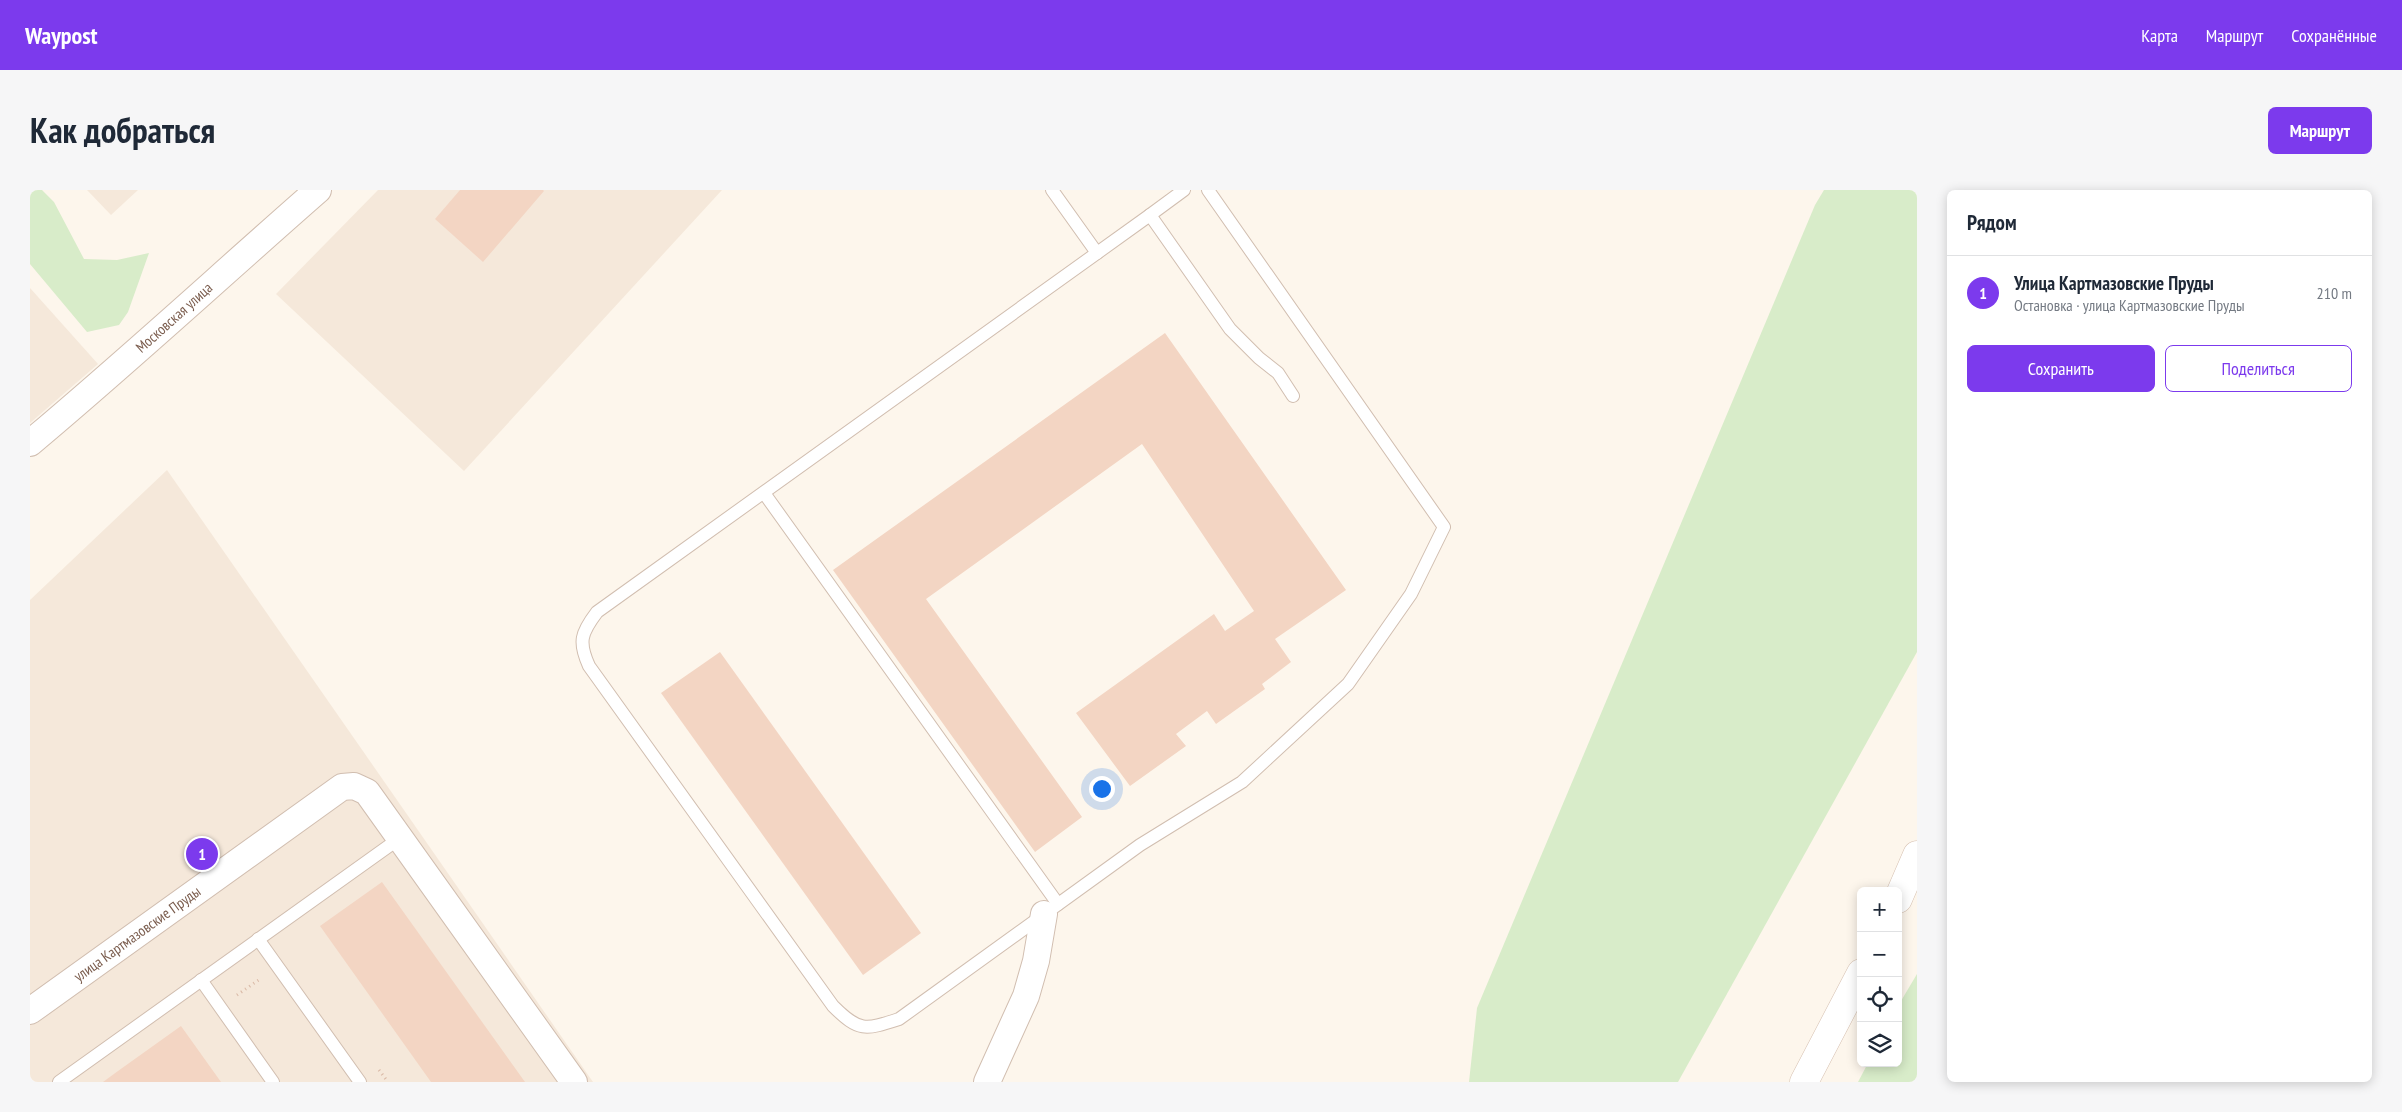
<!DOCTYPE html>
<html lang="ru">
<meta charset="utf-8">
<style>
:root{--surface:#fff;--page:#f6f6f7;--text:#1f2937;--muted:#747a83;--line:#e0e1e3;--accent:#7c3aed}
body{margin:0;font-family:"PT Sans Narrow",sans-serif;background:var(--page);color:var(--text)}
.controls{position:absolute;right:15px;bottom:15px;display:grid;overflow:hidden;border-radius:8px;box-shadow:0 2px 12px #0003}
.controls button{width:45px;height:45px;display:grid;place-items:center;padding:0;border:0;border-bottom:1px solid var(--line);background:var(--surface);color:var(--text);font:25px sans-serif}
.you{position:absolute;left:1071px;top:598px;width:18px;height:18px;margin:-12px;border:4px solid #fff;border-radius:50%;background:#1a73e8;box-shadow:0 0 0 8px #1a73e833}
.badge{display:grid;place-items:center;width:32px;height:32px;border-radius:50%;background:var(--accent);color:#fff;font-size:16px;font-weight:700}
.pin{position:absolute;translate:-50% -50%;border:2px solid #fff;box-shadow:0 1px 5px #0006}
.list{margin:0;padding:0;list-style:none}
h2{display:flex;justify-content:space-between;align-items:center;height:65px;margin:0;padding:0 20px;font-size:21px}
h2 small{font-size:16px;font-weight:400;color:var(--muted)}
.list li{display:grid;grid-template-columns:32px 1fr auto;gap:15px;align-items:center;box-sizing:border-box;height:75px;padding:0 20px;border-top:1px solid var(--line)}
.list b{display:block;font-size:19px;white-space:nowrap}
.list p{margin:0;font-size:16px;white-space:nowrap;color:var(--muted)}
.list em{font-size:16px;font-style:normal;color:var(--muted)}
.actions{display:flex;gap:10px;padding:15px 20px}
.actions a{flex:1;padding:11px 0;border:1px solid var(--accent);border-radius:8px;text-align:center;font-size:18px;color:var(--accent)}
.actions .main{background:var(--accent);color:#fff}
.icon{flex:none;width:28px;height:28px;fill:none;stroke:currentColor;stroke-width:2;stroke-linecap:round;stroke-linejoin:round}
.map{position:relative;flex:none;width:1887px;height:892px;overflow:hidden;border-radius:8px}
header{display:flex;align-items:center;gap:30px;box-sizing:border-box;height:70px;padding:0 25px;background:var(--accent);color:#fff}
header strong{font-size:24px}
nav{display:flex;gap:28px;margin-inline-start:auto;font-size:18px}
.intro{display:flex;align-items:center;justify-content:space-between;box-sizing:border-box;height:120px;padding:0 30px}
h1{margin:0;font-size:35px}
.button{padding:12px 22px;border-radius:8px;background:var(--accent);color:#fff;font-size:18px;font-weight:700}
main{display:flex;gap:30px;padding:0 30px}
aside{flex:1;background:var(--surface);border-radius:8px;box-shadow:0 2px 12px #0003}
.map>svg:first-child{display:block}
.residential{fill:#f5e8da}
.green{fill:#d8ecc9}
.building{fill:#f3d5c3}
.lines{fill:none;stroke-linecap:round;stroke-linejoin:round}
.lane-casing{stroke:#d1beb0;stroke-width:14}
.street-casing{stroke:#d1beb0;stroke-width:28}
.secondary-casing{stroke:#d6c0b0;stroke-width:29}
.path{stroke:#d9b8a5;stroke-width:3;stroke-dasharray:1 4;stroke-linecap:butt}
.lane{stroke:#fff;stroke-width:12}
.street{stroke:#fff;stroke-width:26}
.secondary{stroke:#fff;stroke-width:28}
.labels{text-anchor:middle;stroke-width:5;stroke-linejoin:round;paint-order:stroke}
.street-label{font-size:15px;fill:#7a5c4d;stroke:#fffaf3}
</style>
<header>
<strong>Waypost</strong>
<nav><a>Карта</a><a>Маршрут</a><a>Сохранённые</a></nav>
</header>
<div class="intro"><h1>Как добраться</h1><a class="button">Маршрут</a></div>
<main>
<div class="map">
<svg width="1887" height="892" viewBox="0 0 1887 892">
<rect width="100%" height="100%" fill="#fdf6ec"/>
<!-- residential -->
<g class="residential">
<path d="M57,0H108L81,25Z"/>
<path d="M348,0H692L434,281L246,104Z"/>
<path d="M0,98L68,174L0,233Z"/>
<path d="M137,280L335,564L563,892H0V410Z"/>
</g>
<!-- green -->
<g class="green">
<path d="M0,0H12L24,12L54,69L87,70L119,63L98,122L89,135L57,142L0,74Z"/>
<path d="M1794,0H1887V462L1648,892H1439L1447,818L1785,15Z"/>
<path d="M1887,784V889L1885,892H1828L1838,873H1868V816Z"/>
</g>
<!-- building -->
<g class="building">
<path d="M430,0H513L514,1L453,72L405,29Z"/>
<path d="M1135,143L1316,400L1245,449L1261,472L1232,494L1235,499L1186,534L1177,521L1146,544L1156,556L1100,596L1046,523L1184,424L1195,441L1224,421L1112,254L896,409L1052,627L1005,662L803,380Z"/>
<path d="M690,462L891,743L833,785L631,503Z"/>
<path d="M352,692L495,892H401L290,736Z"/>
<path d="M151,836L191,892H73L88,881Z"/>
</g>
<g class="lines">
<!-- lane casing -->
<g class="lane-casing">
<g id="lane">
<path d="M1022,0L1067,63"/>
<path d="M1178,0L1414,337L1381,404L1318,494L1212,592L1110,655L869,829C835,840 829,842 803,816L559,476C548,452 551,443 567,422L1120,25L1200,139L1229,168L1248,183L1263,206"/>
<path d="M1120,25L1154,0"/>
<path d="M734,303L1028,714"/>
<path d="M228,749L330,892"/>
<path d="M171,790L243,892"/>
<path d="M29,892L370,648"/>
</g>
</g>
<!-- street casing -->
<g class="street-casing">
<g id="street">
<path id="s1" d="M0,253C98,171 192,84 288,0"/>
<path id="s2" d="M0,821L312,597L324,596L337,602L544,892"/>
<path d="M957,892L996,806L1006,771L1014,724"/>
</g>
</g>
<!-- secondary casing -->
<g class="secondary-casing">
<g id="secondary">
<path d="M1868,709L1887,665"/>
<path d="M1774,892L1831,783"/>
</g>
</g>
<!-- path -->
<g class="path">
<path d="M207,805L230,789"/>
<path d="M349,880L358,892"/>
</g>
<!-- lane -->
<use href="#lane" class="lane"/>
<!-- street -->
<use href="#street" class="street"/>
<!-- secondary -->
<use href="#secondary" class="secondary"/>
</g>
<g class="labels">
<!-- street labels -->
<g class="street-label">
<text dy="5" stroke="none"><textPath href="#s1" startOffset="191">Московская улица</textPath></text>
<text dy="5" stroke="none"><textPath href="#s2" startOffset="132">улица Картмазовские Пруды</textPath></text>
</g>
</g>
</svg>
<div class="controls">
<button>+</button>
<button>−</button>
<button><svg class="icon" aria-label="locate" viewBox="0 0 24 24"><circle cx="12" cy="12" r="6"/><path d="M12 2v4M12 18v4M2 12h4M18 12h4"/></svg></button>
<button><svg class="icon" aria-label="layers" viewBox="0 0 24 24"><path d="M12 4l9 5-9 5-9-5zM3 14l9 5 9-5"/></svg></button>
</div>
<div class="you"></div>
<div class="pin badge" style="left:172px;top:664px">1</div>
</div>
<aside>
<h2>Рядом<small></small></h2>
<ul class="list">
<li><span class="badge">1</span><div><b>Улица Картмазовские Пруды</b><p>Остановка · улица Картмазовские Пруды</p></div><em>210 m</em></li>
</ul>
<div class="actions"><a class="main">Сохранить</a><a>Поделиться</a></div>
</aside>
</main>
